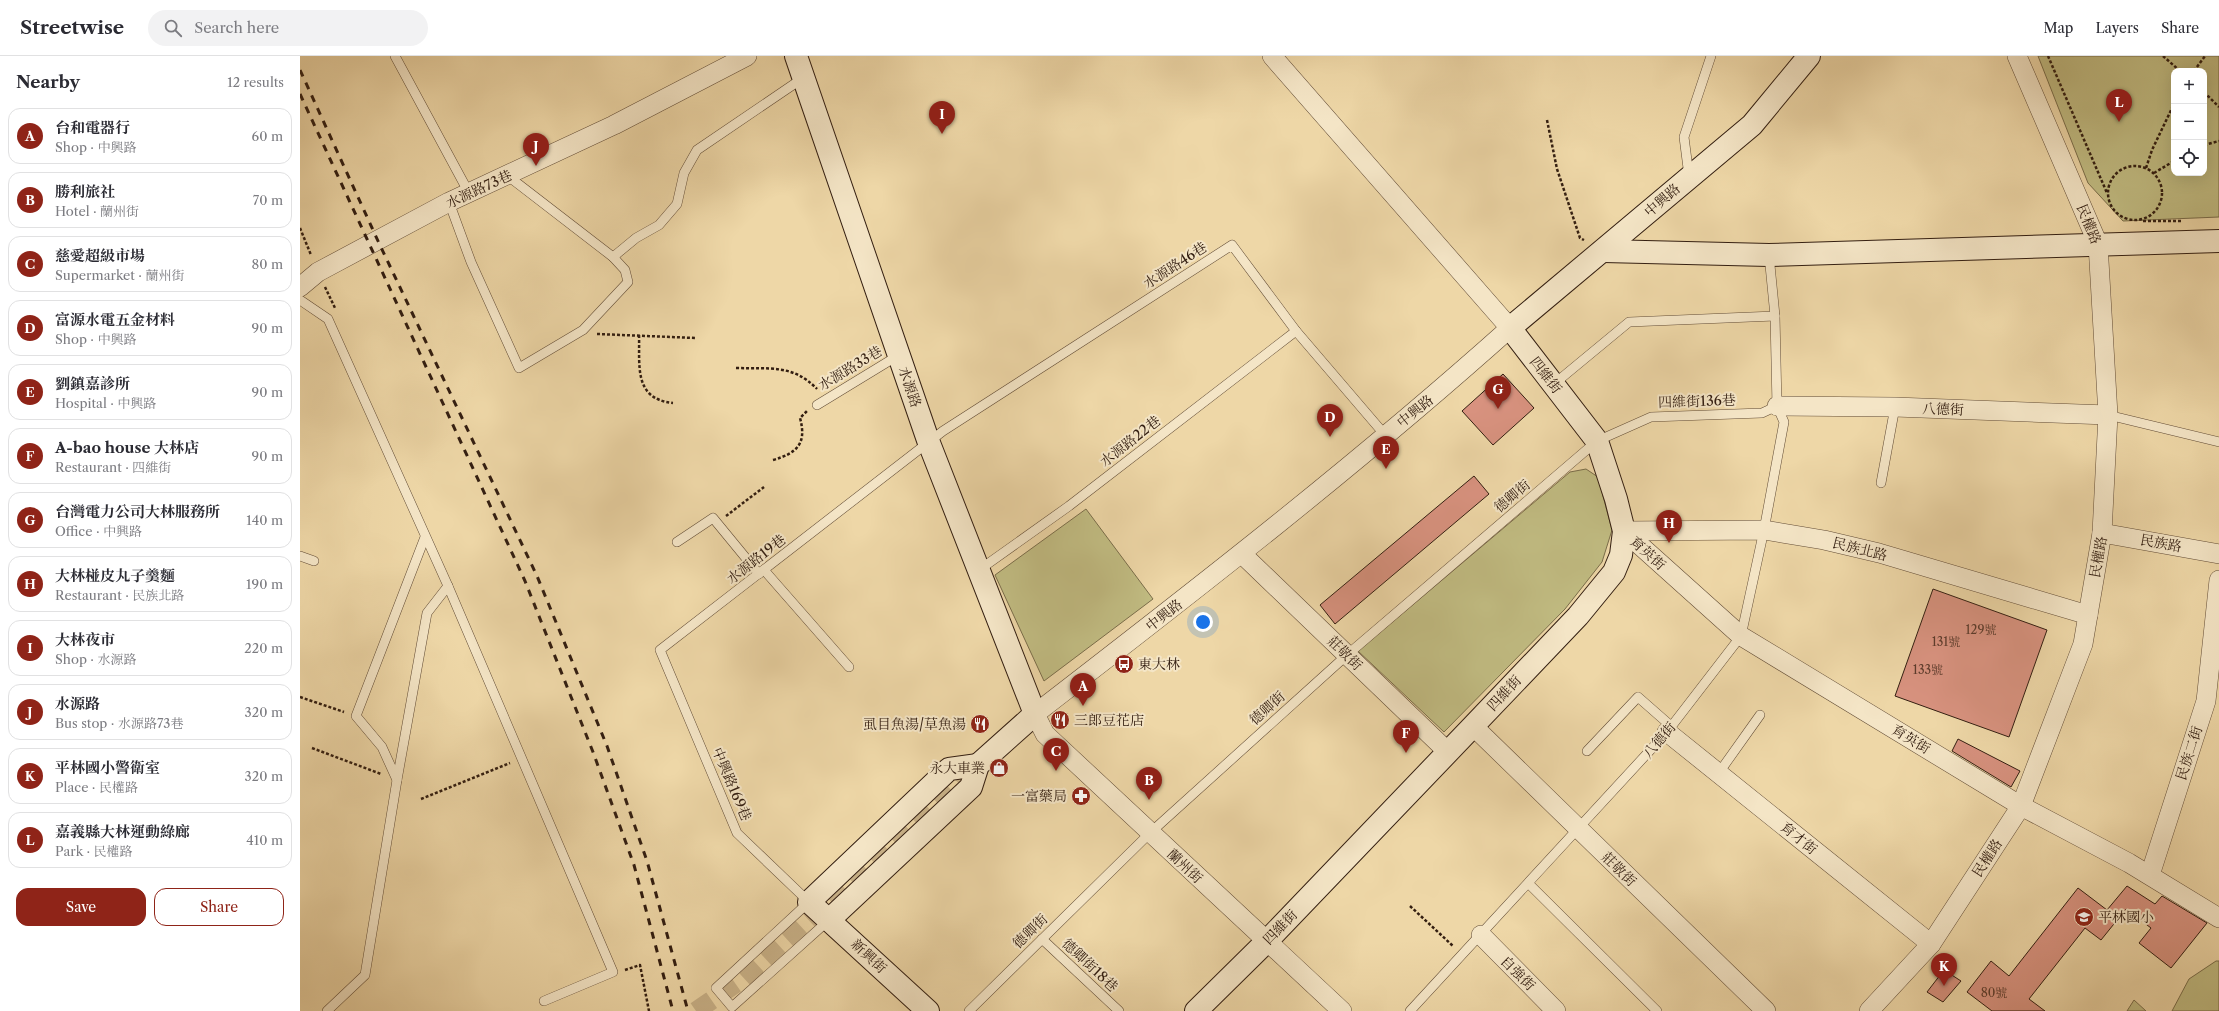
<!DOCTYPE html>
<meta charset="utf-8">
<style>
:root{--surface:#fff;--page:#f2f2f3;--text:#2b2b33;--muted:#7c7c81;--line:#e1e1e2;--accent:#8f2418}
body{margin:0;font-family:"Libre Caslon Text","Noto Serif TC",serif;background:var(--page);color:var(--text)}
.controls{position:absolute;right:12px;top:12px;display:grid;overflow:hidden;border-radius:8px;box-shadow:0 4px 16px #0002}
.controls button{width:36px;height:36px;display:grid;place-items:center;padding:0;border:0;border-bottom:1px solid var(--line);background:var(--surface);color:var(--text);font:20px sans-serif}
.you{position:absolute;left:903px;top:566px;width:14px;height:14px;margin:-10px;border:3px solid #fff;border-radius:50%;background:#1a73e8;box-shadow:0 0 0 6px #1a73e833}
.badge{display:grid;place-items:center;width:26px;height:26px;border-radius:50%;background:var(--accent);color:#fff;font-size:13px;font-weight:700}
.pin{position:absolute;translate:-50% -33px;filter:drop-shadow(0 1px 2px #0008)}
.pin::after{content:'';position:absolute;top:21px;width:14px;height:12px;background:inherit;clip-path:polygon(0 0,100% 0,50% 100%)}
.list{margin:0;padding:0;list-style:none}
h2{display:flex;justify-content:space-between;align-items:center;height:52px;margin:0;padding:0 16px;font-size:17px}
h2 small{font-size:13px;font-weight:400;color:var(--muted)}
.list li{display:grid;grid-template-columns:26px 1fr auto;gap:12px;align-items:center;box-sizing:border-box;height:56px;margin:0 8px 8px;padding:0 8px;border:1px solid var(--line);border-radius:12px}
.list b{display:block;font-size:15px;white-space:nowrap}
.list p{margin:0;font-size:13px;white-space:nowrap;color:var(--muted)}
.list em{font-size:13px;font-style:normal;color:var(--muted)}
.actions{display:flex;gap:8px;padding:12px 16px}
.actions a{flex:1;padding:9px 0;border:1px solid var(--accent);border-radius:12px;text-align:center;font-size:14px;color:var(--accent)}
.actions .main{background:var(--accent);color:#fff}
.icon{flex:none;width:22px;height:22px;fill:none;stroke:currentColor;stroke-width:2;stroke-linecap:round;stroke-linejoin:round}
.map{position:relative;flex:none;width:1919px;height:955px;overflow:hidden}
header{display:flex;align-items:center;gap:24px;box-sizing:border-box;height:56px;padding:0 20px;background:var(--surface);border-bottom:1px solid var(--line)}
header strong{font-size:19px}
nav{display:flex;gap:22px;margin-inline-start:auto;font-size:14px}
.search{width:280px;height:36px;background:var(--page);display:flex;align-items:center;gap:10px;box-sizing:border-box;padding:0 14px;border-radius:22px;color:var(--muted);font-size:15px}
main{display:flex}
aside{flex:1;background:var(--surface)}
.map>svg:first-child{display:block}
.green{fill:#c1bc82;stroke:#7a6d4a;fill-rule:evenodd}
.building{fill:#d8927f;stroke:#331e11}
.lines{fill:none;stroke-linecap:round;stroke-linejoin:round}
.street-tunnel{stroke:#c9b289;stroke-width:19;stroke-dasharray:19 10;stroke-linecap:butt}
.lane-casing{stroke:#624c36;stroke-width:10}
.street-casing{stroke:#624c36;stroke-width:20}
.secondary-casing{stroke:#331e11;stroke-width:24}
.path{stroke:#331e11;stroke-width:2.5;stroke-dasharray:3 2;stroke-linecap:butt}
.lane{stroke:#f4e5c6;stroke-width:9}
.street{stroke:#f4e5c6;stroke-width:19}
.secondary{stroke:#f4e5c6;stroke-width:22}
.rail{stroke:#331e11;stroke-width:3;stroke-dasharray:7 7;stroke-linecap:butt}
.labels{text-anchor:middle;stroke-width:4;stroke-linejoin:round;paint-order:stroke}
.number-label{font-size:12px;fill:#5c3b2c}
.street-label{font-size:14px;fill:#331e11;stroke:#f4e5c6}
.poi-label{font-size:14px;fill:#331e11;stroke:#f4e5c6;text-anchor:start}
</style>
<header>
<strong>Streetwise</strong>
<div class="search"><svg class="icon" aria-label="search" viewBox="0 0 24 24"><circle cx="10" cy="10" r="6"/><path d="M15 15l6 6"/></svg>Search here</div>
<nav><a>Map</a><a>Layers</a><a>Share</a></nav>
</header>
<main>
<aside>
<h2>Nearby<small>12 results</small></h2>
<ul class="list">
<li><span class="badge">A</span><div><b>台和電器行</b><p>Shop · 中興路</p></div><em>60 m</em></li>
<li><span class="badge">B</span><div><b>勝利旅社</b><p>Hotel · 蘭州街</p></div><em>70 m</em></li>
<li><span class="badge">C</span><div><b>慈愛超級市場</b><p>Supermarket · 蘭州街</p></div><em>80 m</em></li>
<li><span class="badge">D</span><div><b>富源水電五金材料</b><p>Shop · 中興路</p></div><em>90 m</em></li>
<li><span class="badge">E</span><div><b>劉鎮嘉診所</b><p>Hospital · 中興路</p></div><em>90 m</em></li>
<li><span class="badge">F</span><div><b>A-bao house 大林店</b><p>Restaurant · 四維街</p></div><em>90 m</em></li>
<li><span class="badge">G</span><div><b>台灣電力公司大林服務所</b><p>Office · 中興路</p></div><em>140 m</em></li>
<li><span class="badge">H</span><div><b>大林椪皮丸子羹麵</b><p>Restaurant · 民族北路</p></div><em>190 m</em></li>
<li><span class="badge">I</span><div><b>大林夜市</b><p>Shop · 水源路</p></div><em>220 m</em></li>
<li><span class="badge">J</span><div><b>水源路</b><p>Bus stop · 水源路73巷</p></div><em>320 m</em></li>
<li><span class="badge">K</span><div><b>平林國小警衛室</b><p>Place · 民權路</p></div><em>320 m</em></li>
<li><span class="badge">L</span><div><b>嘉義縣大林運動綠廊</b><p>Park · 民權路</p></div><em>410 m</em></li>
</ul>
<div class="actions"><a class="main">Save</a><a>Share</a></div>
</aside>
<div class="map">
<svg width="1919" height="955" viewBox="0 0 1919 955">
<rect width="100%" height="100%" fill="#eed7a7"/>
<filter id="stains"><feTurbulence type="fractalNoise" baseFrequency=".005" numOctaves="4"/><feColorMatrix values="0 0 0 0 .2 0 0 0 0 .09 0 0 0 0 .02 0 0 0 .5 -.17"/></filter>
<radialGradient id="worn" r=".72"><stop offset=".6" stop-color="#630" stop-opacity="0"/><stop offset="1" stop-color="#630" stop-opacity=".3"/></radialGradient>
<!-- green -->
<g class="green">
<path d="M1738,0H1919V161L1823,165L1788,127ZM1874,15H1904V117H1874Z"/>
<path d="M1286,413L1298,421L1312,474L1302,506L1265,553L1144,676L1058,595L1270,416Z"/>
<path d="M786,453L853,543L744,625L695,519Z"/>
<path d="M1916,905H1919V955H1872L1889,923Z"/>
<path d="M1834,944L1846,955H1827Z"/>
</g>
<!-- building -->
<g class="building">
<path d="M1203,318L1234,352L1193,389L1162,355Z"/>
<path d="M1174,420L1189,438L1035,568L1020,549Z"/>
<path d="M1633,533L1747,574L1709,681L1595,640Z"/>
<path d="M1658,683L1720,715L1711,731L1652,695Z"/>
<path d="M1827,830L1855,848L1862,840L1907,867L1871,912L1839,887L1851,872L1826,853L1801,884L1785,872L1729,943L1745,955H1692L1667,936L1691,905L1709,920L1778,832L1807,854Z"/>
<path d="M1644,914L1661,925L1643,946L1627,936Z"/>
</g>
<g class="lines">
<!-- street-tunnel -->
<path class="street-tunnel" d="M396,955L441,924L666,720"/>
<!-- lane casing -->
<g class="lane-casing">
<g id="lane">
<path d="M95,0L169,137"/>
<path d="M208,120L313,201"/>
<path d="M1389,120L1384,81L1411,0"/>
<path d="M149,146L171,206L219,312L283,274L328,226L325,214L313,201L336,182L359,169L377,148L384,117L397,94L503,22"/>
<path d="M0,244L28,263L148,530L313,916L244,945"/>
<path d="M1254,328L1329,266L1475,260"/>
<path d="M517,349L599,299"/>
<path d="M1808,359L1919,386"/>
<path d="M1581,427L1595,351"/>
<path d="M377,486L413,462L459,518"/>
<path d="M0,500L14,505"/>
<path d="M464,514L549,611"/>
<path d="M679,514L769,450L996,275"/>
<path d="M1287,695L1338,641L1371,670"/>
<path d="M1418,718L1460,659"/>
<path d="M97,724L82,691L56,660L125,481"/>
<path d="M1229,828L1357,955"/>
<path d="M529,864L432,951L416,932L509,846L437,777L360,594L643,375L932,189L996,275L1085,379"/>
<path d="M742,883L819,955"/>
<path d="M27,955L65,919L97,724L127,557L148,530"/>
<path d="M669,955L850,777L1047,599L1297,385L1351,361L1462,357L1477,350"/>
<path d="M1110,955L1367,676L1441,580L1464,474L1484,366L1477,350L1475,260L1469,199"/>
</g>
</g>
<!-- street casing -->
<g class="street-casing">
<g id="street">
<path d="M972,0L1210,272C1058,408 897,533 735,658L745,678L1042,955"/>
<path d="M0,231L18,216L149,146L314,69L447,0"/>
<path d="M1477,350L1595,351L1808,359"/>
<path d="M1324,475L1441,580L1721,750L1829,807L1919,862"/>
<path d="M1324,475L1464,474L1524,484L1579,497L1788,559"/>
<path d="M1802,477L1919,498"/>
<path d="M942,498L1148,696"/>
<path d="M1173,670L1466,955"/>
<path d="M1367,676L1631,888"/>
<path d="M1850,819L1906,645L1919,524"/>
<path d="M1181,879L1256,955"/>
<path d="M1569,955L1631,888L1721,750L1783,588L1802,477L1808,359L1798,188L1717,0"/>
</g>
</g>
<!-- secondary casing -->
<g class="secondary-casing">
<g id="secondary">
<path d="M496,0L629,387L735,658L678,709L671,731L529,864"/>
<path d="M1304,195L1469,199L1919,185"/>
<path d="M628,955L509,846L649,713L678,709"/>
<path d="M896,955L966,886L1173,670L1278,560L1314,516L1321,499L1324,475L1316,443L1297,385L1210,272L1452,69L1509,0"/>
</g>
</g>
<!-- path -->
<g class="path">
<path d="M1748,0L1807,137"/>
<path d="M1863,0L1880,15"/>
<path d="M1894,15L1905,0"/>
<path d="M1904,36L1919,51"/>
<path d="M1247,64L1257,113L1280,182L1284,184"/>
<path d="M1904,89L1919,85"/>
<circle cx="1835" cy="137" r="27"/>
<path d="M1846,112L1852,94L1874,48"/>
<path d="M1854,117L1874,105"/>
<path d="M1843,165H1882"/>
<path d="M0,172L11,199"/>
<path d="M25,231L35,252"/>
<path d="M297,278L396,282"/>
<path d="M339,279C340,309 333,343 373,347"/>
<path d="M436,312C469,313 493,308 517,333"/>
<path d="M473,404C497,397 507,388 500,362L507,355"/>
<path d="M426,460L464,431"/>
<path d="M0,641L44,656"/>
<path d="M12,692L81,718"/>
<path d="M121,743L210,707"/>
<path d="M1110,850L1153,890"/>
<path d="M325,914L340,909L349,955"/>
</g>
<!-- lane -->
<use href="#lane" class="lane"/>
<!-- street -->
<use href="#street" class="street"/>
<!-- secondary -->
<use href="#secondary" class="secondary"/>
<!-- rail -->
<g class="rail">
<path d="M0,14L78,185L237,520L307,690L347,805L388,955"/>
<path d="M0,38L225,525L293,696L334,809L373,955"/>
</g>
</g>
<!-- icons -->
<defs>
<g id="bus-disc" transform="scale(1)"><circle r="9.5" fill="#8f2418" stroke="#f4e5c6"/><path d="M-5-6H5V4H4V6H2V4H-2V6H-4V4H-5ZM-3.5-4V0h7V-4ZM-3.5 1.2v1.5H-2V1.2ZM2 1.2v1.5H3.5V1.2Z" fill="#fff"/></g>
<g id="restaurant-disc" transform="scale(1)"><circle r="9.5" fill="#8f2418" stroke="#f4e5c6"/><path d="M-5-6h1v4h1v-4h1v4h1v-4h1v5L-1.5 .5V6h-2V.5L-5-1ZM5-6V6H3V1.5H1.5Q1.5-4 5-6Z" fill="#fff"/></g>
<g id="shop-disc" transform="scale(1)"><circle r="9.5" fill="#8f2418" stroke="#f4e5c6"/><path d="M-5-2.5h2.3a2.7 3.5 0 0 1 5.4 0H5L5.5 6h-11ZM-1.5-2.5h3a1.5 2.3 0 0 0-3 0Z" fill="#fff"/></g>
<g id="pharmacy-disc" transform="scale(1)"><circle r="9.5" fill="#8f2418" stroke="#f4e5c6"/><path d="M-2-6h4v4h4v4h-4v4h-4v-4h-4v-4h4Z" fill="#fff"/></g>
<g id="school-disc" transform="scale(1)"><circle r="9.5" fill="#8f2418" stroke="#f4e5c6"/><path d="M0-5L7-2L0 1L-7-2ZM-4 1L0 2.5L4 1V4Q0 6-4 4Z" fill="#fff"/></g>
</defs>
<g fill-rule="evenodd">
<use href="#bus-disc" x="824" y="608"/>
<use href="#restaurant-disc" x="760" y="664"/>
<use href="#restaurant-disc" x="680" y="668"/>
<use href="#shop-disc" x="699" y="712"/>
<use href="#pharmacy-disc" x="781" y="740"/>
<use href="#school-disc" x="1784" y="861"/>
</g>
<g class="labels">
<!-- number labels -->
<g class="number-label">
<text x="1681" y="578">129號</text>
<text x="1646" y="590">131號</text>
<text x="1628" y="618">133號</text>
<text x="1694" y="941">80號</text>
</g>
<!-- street labels -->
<g class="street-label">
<text transform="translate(179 133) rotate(-25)" y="5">水源路73巷</text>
<text transform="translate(1362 144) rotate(-41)" y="5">中興路</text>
<text transform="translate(1789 168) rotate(68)" y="5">民權路</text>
<text transform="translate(875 209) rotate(-33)" y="5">水源路46巷</text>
<text transform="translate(550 312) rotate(-31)" y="5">水源路33巷</text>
<text transform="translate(1246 319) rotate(52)" y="5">四維街</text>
<text transform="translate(610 331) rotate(71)" y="5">水源路</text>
<text transform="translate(1397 345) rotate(-2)" y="5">四維街136巷</text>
<text transform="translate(1643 353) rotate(2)" y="5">八德街</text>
<text transform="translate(1115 355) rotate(-39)" y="5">中興路</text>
<text transform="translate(830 385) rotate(-38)" y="5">水源路22巷</text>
<text transform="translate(1212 440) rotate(-40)" y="5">德卿街</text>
<text transform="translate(1861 487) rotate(10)" y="5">民族路</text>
<text transform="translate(1560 493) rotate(14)" y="5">民族北路</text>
<text transform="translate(1348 497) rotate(42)" y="5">育英街</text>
<text transform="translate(1798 501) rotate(-80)" y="5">民權路</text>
<text transform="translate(456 503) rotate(-38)" y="5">水源路19巷</text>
<text transform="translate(864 559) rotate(-38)" y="5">中興路</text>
<text transform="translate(1045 597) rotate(44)" y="5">莊敬街</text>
<text transform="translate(1204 637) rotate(-47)" y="5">四維街</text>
<text transform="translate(967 652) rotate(-42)" y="5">德卿街</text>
<text transform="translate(1611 683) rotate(31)" y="5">育英街</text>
<text transform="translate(1359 684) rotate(-49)" y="5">八德街</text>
<text transform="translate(1889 697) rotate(-72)" y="5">民族二街</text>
<text transform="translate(432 728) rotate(67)" y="5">中興路169巷</text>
<text transform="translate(1499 782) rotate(39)" y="5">育才街</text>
<text transform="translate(1687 802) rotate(-57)" y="5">民權路</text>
<text transform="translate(885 810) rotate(43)" y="5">蘭州街</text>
<text transform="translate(1319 813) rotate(44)" y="5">莊敬街</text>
<text transform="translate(980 871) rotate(-46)" y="5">四維街</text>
<text transform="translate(730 875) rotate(-44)" y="5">德卿街</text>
<text transform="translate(569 900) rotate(43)" y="5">新興街</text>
<text transform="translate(790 909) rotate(43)" y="5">德卿街18巷</text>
<text transform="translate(1218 917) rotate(45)" y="5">自強街</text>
</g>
<!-- poi labels -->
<g class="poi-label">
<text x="838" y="613">東大林</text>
<text x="774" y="669">三郎豆花店</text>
<text x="666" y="673" text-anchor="end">虱目魚湯/草魚湯</text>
<text x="685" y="717" text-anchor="end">永大車業</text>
<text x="767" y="745" text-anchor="end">一富藥局</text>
<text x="1798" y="866">平林國小</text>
</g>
</g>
<rect width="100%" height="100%" filter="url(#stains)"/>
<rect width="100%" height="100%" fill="url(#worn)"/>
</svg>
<div class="controls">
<button>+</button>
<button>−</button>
<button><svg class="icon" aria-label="locate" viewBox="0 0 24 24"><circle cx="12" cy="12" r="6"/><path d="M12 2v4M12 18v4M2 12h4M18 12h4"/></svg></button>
</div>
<div class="you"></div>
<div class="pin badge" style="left:783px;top:650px">A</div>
<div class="pin badge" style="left:849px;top:744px">B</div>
<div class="pin badge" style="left:756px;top:715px">C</div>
<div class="pin badge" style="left:1030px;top:381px">D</div>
<div class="pin badge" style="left:1086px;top:413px">E</div>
<div class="pin badge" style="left:1106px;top:697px">F</div>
<div class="pin badge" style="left:1198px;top:353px">G</div>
<div class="pin badge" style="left:1369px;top:487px">H</div>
<div class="pin badge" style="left:642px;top:78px">I</div>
<div class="pin badge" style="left:236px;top:110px">J</div>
<div class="pin badge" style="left:1644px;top:930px">K</div>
<div class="pin badge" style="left:1819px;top:66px">L</div>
</div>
</main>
